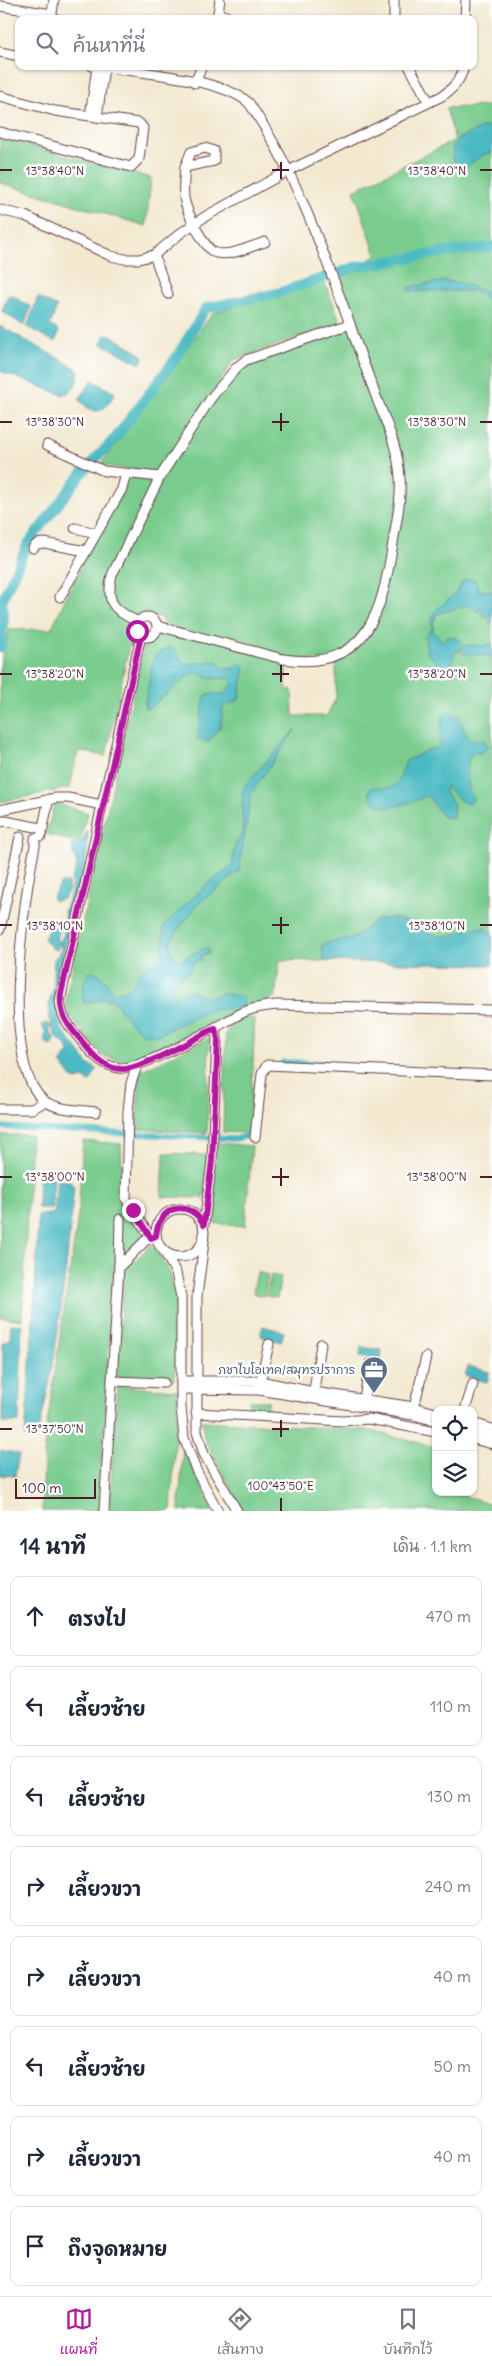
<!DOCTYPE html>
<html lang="th">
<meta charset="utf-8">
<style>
:root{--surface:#fff;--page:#f2f2f3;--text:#1f2937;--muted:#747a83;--line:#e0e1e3;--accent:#b5179e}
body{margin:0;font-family:Delius,"Playpen Sans Thai",sans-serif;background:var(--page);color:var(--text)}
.controls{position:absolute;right:15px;bottom:15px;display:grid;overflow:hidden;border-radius:10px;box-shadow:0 1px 4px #0004}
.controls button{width:45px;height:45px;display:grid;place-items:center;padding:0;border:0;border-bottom:1px solid var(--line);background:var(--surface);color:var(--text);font:25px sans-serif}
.scale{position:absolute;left:15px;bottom:12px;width:81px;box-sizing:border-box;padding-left:5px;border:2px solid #4a1f2b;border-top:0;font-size:14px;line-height:18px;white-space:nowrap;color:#4a1f2b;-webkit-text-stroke:4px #fff;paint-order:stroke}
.stop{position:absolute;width:15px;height:15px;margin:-11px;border:4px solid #b5179e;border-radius:50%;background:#fff}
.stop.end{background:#b5179e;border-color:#fff;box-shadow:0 1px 5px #0008}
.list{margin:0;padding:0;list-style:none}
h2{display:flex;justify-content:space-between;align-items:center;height:65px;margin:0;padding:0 20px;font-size:21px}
h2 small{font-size:16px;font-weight:400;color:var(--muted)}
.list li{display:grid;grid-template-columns:32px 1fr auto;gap:15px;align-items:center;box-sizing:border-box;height:80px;margin:0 10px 10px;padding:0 10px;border:1px solid var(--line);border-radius:10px}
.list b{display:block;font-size:19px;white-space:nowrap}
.list em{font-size:16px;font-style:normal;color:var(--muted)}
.icon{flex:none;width:28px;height:28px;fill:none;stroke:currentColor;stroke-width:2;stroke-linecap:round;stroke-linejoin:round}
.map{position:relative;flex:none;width:492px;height:1511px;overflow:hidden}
.search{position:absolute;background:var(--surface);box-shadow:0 1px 4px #0004;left:15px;right:15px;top:15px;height:55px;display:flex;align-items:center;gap:12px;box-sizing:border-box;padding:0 18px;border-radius:10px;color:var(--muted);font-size:19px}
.sheet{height:785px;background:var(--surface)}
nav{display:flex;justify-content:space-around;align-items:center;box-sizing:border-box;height:70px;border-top:1px solid var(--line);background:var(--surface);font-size:14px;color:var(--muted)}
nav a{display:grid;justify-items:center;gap:2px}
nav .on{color:var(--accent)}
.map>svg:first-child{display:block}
.green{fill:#79cc8e;stroke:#62765c;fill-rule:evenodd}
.water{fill:#4ab9c2;stroke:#4a6c76}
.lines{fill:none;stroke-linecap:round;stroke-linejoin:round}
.canal{stroke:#4ab9c2;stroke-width:5.5}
.river{stroke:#4ab9c2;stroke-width:10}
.minor-casing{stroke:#633d44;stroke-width:11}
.minor{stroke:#fff;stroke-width:9}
.route{stroke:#b5179e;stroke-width:6}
.ticks{fill:none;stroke:#4a1f2b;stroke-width:2}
.labels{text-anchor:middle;stroke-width:5;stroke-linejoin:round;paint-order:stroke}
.service-label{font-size:12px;fill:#4e5e75;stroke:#fff;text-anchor:end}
.ticks-label{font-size:12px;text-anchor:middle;fill:#4a1f2b;stroke:#fff;stroke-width:5;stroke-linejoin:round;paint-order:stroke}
</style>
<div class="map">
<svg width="492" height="1511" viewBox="0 0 492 1511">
<rect width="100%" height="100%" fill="#fff"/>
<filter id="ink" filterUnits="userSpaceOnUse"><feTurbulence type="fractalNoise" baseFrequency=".02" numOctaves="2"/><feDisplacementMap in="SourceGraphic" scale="10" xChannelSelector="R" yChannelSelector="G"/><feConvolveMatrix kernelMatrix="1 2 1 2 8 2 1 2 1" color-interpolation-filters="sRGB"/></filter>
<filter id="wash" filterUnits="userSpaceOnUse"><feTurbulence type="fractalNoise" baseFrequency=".0096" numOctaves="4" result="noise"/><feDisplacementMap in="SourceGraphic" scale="20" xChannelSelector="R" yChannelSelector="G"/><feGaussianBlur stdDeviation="1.12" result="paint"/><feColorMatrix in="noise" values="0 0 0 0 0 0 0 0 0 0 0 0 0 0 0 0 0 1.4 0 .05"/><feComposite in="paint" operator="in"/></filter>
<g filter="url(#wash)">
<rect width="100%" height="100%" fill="#f3e9d1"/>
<!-- green -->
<g class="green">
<path d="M492,106V965L280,960L275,997L147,1053L128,1064L102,1055L70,1016L65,1002L145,641L157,639L160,632L166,627L160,617L140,613L127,617L133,627L106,756L78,751L70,788L0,802V665L9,630L51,629L126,473L160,477L211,398L243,363L350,324L335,283L376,255L354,190L455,140L446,108ZM286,659L320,660L336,664V698L327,716H293L292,690L286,689Z"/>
<path d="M0,138L151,178L146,226L0,183Z"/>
<path d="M324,281L341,323L234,360L158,474L100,465L213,313Z"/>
<path d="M55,803L88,813L79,843L46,834Z"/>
<path d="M242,1018H255L250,1127L246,1133L223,1132L226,1031Z"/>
<path d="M209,1038L207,1133L136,1129L140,1071Z"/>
<path d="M0,1135H31L22,1320L0,1317Z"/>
<path d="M83,1141L121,1144L123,1200L147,1235L114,1266L99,1511H42L45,1438L78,1217Z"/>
<path d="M217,1143L252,1146L245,1226L210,1223Z"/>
<path d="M164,1153L206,1155L204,1198L162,1197Z"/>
<path d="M152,1244L170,1273L177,1300L174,1380L117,1379L123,1272Z"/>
<path d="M257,1272L268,1275L264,1296L253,1293Z"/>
<path d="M271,1275L281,1277L277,1298L266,1296Z"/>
<path d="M117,1386L178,1390L171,1511H109Z"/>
<rect x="249" y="1401" width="19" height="9"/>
<path d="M202,1421L367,1430L436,1447V1492H464V1496L492,1505V1511H243L204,1438Z"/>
<path d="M183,1447L213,1511H179Z"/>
</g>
<!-- water -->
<g class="water">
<path d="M484,127H492V152L481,156L465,168L455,164L452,158L453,146L458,139Z"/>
<path d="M445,281L459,283L492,293V299L484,298L479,293L474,291H409V287Z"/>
<path d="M11,295L31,307L24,326L2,311L8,296Z"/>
<path d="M38,297L57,307L50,325L59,331L55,342L27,327Z"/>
<path d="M0,326L76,368L79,372C77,384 74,391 62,395L0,371Z"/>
<path d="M105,335H111L144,356L140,364L101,343Z"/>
<path d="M92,380L115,393C105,411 97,419 79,400Z"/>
<path d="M475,579L479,591H492V624L488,622L492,621L487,616L484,618L480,606L478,612L467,605L437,614L433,623V633L438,636L441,641L446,640L445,637C453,636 459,639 464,643L460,652L455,651L451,666L444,669L427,653L425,637L432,628V618L436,610L453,596L464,580Z"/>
<path d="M492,643V657C483,653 473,656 463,653L466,645L485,646Z"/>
<path d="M166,648H173L184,664L217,661L225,669L234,668L239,664L245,666L239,700L223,707L221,726L208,742L197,739L205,696L212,694H224L233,684L231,678L209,679L199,673L190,675L149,708H144L154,657Z"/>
<path d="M447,711L459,717L469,739L485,741L489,746L480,753L471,754C464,767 467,786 473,799L470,804L462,802L446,786L445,793L454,804L453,817H443L428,796C410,801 377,820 369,792L371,788C377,786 381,789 387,788C402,786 401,770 407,760C420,756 425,748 438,748C444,736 437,721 447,711Z"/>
<path d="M296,729L251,793L239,871L198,904L170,941L171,952L179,960C190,957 197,949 208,948L209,954L201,955V960L194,962L190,971C181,975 176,979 171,988L174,996L178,998L188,989L205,997L216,996L221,993L243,997L244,1007L211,1010L157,1035L143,1034L131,1023L113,1000L103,999L84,1003C81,992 83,984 88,973L94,971L106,980L112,992C138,992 133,975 148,965C152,961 158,962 161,957C164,949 163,934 164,925L209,883L232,866L235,846L243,831L242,793L246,784Z"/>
<path d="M88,831L86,859L63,955L55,1004L61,1028L89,1065L97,1069L90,1082L82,1078L76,1080L71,1077L61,1063L69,1052L67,1046L56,1037L49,1019V1003L54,986L53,978L54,960C58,953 63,952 60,943L57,950L53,949L44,940L51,922L53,919L61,920L63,926L56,938L60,943L66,928L64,911L72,890L71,879L77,866L72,850L73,845L79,844Z"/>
<path d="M61,883H68L69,890L63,899L54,901L52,897Z"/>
<path d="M395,918C412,921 426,936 443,936C460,936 469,926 486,928L492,936V965L324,961L322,946L329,942L352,939L378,919Z"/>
<path d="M46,1023L50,1025V1033L54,1037L53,1044L49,1046L44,1041L46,1033L42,1025Z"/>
<path d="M39,1176L54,1178L51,1209L38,1208Z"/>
<path d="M57,1180L70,1181L74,1186C66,1271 58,1356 37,1438L25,1437L35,1292L38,1216L54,1213Z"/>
<path d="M11,1324L22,1325L19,1422H2L3,1342L10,1340Z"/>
<path d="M263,1326L284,1332L281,1342L260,1336Z"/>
<path d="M361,1347L382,1350L381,1359L360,1356Z"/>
<path d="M468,1366L489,1372L487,1382L465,1376Z"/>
<path d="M0,1450L19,1454L15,1476L0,1475Z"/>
</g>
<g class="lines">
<!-- canal -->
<g class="canal">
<path d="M283,1062L326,1063"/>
<path d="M0,1127L235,1139L248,1136L254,1123"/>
</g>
<!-- river -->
<path class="river" d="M0,648L4,619L2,601L27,545L83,472L116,437L175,359L206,308L278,293L355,267L439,253L492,247"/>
</g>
</g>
<g filter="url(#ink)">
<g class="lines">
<!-- minor casing -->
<g class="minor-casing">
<g id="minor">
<path d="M394,0V19"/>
<path d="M0,6L52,14"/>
<path d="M218,13L233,19"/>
<path d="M51,19L54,0"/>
<path d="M217,19L220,0"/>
<path d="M465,19L466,0"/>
<path d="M0,52L19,56"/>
<path d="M92,66C131,71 222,78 249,103C295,170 322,249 350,324"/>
<path d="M409,66L429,102"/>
<path d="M195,83L202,66"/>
<path d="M0,96L55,111L139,123L143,128L139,159L131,167L0,132"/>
<path d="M90,116L97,67"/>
<path d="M97,117L104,68"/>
<path d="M205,148L214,151V161L185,167L191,152Z"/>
<path d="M185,167C184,178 183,188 184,198C186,210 205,251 216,253C231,257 251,246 265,242"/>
<path d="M0,210L25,216L111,256L124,259H139L154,255L182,232L206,216L288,171L442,96C453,89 461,80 464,66"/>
<path d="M154,255L168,294"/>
<path d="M47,445L104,471L160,477"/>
<path d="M75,528L96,533"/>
<path d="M33,548L37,544L44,543L86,551"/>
<path d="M60,597L122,489L126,473"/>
<circle cx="147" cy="627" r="10"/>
<path d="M138,622C114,610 105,603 112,575L160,477L211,398L237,367L246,360L350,324C358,349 368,374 377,399C386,422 396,444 399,468C403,493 397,518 393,543C382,610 369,672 283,659L158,626"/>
<path d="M141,636L102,805L60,1001C61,1019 72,1029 83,1043C93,1055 103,1066 119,1068C141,1071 217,1026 240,1014C251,1008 264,1006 277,1005L492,1010"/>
<path d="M0,810L56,798H68L102,805"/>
<path d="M0,822L5,821L41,828"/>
<path d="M41,836L49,799"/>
<path d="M35,838V846C23,903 0,1063 44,1101C58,1110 79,1110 96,1112"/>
<path d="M0,929L20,837"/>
<path d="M137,1066L131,1083L128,1111L126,1199L151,1238"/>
<path d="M0,1109H32L44,1102"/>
<path d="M255,1137L262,1074L267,1065L492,1075"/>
<circle cx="180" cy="1233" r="24"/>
<path d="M204,1225L212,1161L217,1039L215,1028"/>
<path d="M204,1242L197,1296V1432L204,1454L237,1511"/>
<path d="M165,1253L176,1273L181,1297V1408L184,1438L196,1470L218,1511"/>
<path d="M119,1267L120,1219"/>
<path d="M113,1381L164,1383"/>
<path d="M181,1381H260L314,1392L414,1407L436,1413"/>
<path d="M259,1387L269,1344"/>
<path d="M181,1389L259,1390L413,1415L436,1421"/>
<path d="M313,1397L321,1344"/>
<path d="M363,1404L370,1364"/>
<path d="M465,1410L473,1384"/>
<path d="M413,1412L426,1357"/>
<path d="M196,1413L343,1421L369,1419L436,1432"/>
<path d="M473,1423L492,1429"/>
<path d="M473,1431L492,1436"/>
<path d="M473,1439L492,1444"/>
<path d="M104,1511L119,1267L146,1240L156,1236"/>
</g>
</g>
<!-- minor -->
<use href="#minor" class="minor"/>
</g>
</g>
<g class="lines" filter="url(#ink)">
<!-- route -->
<path class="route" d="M133,1210L151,1238L156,1236C159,1205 189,1198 204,1225L212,1161L218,1039L215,1028C195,1038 141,1070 121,1069C101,1068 90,1051 79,1038C67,1024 59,1013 61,994L141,636L137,631"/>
</g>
<!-- ticks -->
<path class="ticks" d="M281,162V179M0,170H12M272,170H289M480,170H492M281,413V431M0,422H12M272,422H289M480,422H492M281,665V682M0,674H12M272,674H289M480,674H492M281,917V934M0,925H12M272,925H289M480,925H492M281,1168V1186M0,1177H12M272,1177H289M480,1177H492M281,1420V1437M0,1429H12M272,1429H289M281,1498V1511"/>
<!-- icons -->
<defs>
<g id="office-pin" transform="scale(1.4375)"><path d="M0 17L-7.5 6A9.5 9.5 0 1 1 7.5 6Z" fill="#5c6f8a" stroke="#fff"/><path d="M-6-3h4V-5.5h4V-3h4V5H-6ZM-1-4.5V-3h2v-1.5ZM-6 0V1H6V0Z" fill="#fff"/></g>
</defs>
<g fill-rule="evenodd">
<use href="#office-pin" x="374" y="1370"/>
</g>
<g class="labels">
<!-- service labels -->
<g class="service-label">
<text x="355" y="1374">ภชาไบโอเทค/สมุทรปราการ</text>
</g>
</g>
<g class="ticks-label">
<text x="55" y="175">13°38'40"N</text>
<text x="437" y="175">13°38'40"N</text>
<text x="55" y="426">13°38'30"N</text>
<text x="437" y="426">13°38'30"N</text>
<text x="55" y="678">13°38'20"N</text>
<text x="437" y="678">13°38'20"N</text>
<text x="55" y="930">13°38'10"N</text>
<text x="437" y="930">13°38'10"N</text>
<text x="55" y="1181">13°38'00"N</text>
<text x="437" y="1181">13°38'00"N</text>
<text x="55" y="1433">13°37'50"N</text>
<text x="281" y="1490">100°43'50"E</text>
</g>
</svg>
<div class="controls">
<button><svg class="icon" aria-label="locate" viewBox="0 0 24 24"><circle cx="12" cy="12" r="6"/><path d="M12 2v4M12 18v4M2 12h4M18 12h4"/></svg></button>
<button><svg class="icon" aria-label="layers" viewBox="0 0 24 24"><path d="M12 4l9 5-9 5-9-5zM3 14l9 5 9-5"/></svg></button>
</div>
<div class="scale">100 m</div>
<div class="stop" style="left:137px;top:631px"></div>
<div class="stop end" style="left:133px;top:1210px"></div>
<div class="search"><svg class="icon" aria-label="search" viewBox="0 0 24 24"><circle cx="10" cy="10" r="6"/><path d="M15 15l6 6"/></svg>ค้นหาที่นี่</div>
</div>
<section class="sheet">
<h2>14 นาที<small>เดิน · 1.1 km</small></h2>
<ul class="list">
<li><svg class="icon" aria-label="ahead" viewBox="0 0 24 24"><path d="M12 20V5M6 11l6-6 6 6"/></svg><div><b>ตรงไป</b></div><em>470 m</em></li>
<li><svg class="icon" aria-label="left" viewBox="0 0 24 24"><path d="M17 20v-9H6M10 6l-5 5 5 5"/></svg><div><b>เลี้ยวซ้าย</b></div><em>110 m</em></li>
<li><svg class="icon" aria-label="left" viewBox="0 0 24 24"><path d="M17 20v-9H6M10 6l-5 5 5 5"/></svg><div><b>เลี้ยวซ้าย</b></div><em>130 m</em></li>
<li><svg class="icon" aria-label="right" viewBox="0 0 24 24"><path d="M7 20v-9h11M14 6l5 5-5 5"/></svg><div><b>เลี้ยวขวา</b></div><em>240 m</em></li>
<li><svg class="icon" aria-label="right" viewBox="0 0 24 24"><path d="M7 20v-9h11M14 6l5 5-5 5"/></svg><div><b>เลี้ยวขวา</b></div><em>40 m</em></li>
<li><svg class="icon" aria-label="left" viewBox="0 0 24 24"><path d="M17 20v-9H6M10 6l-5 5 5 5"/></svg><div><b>เลี้ยวซ้าย</b></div><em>50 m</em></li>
<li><svg class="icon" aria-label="right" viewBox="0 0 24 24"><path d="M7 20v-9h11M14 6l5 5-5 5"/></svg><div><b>เลี้ยวขวา</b></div><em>40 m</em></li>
<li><svg class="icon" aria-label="arrive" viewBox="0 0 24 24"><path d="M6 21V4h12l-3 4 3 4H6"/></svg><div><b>ถึงจุดหมาย</b></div></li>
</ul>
</section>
<nav>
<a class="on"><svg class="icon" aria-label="map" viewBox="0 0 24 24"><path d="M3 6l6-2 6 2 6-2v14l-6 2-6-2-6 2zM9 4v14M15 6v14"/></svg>แผนที่</a>
<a><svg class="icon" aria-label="directions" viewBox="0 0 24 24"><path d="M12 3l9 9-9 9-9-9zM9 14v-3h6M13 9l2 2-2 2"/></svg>เส้นทาง</a>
<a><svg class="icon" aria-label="saved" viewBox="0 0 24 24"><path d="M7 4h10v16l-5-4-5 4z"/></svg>บันทึกไว้</a>
</nav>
